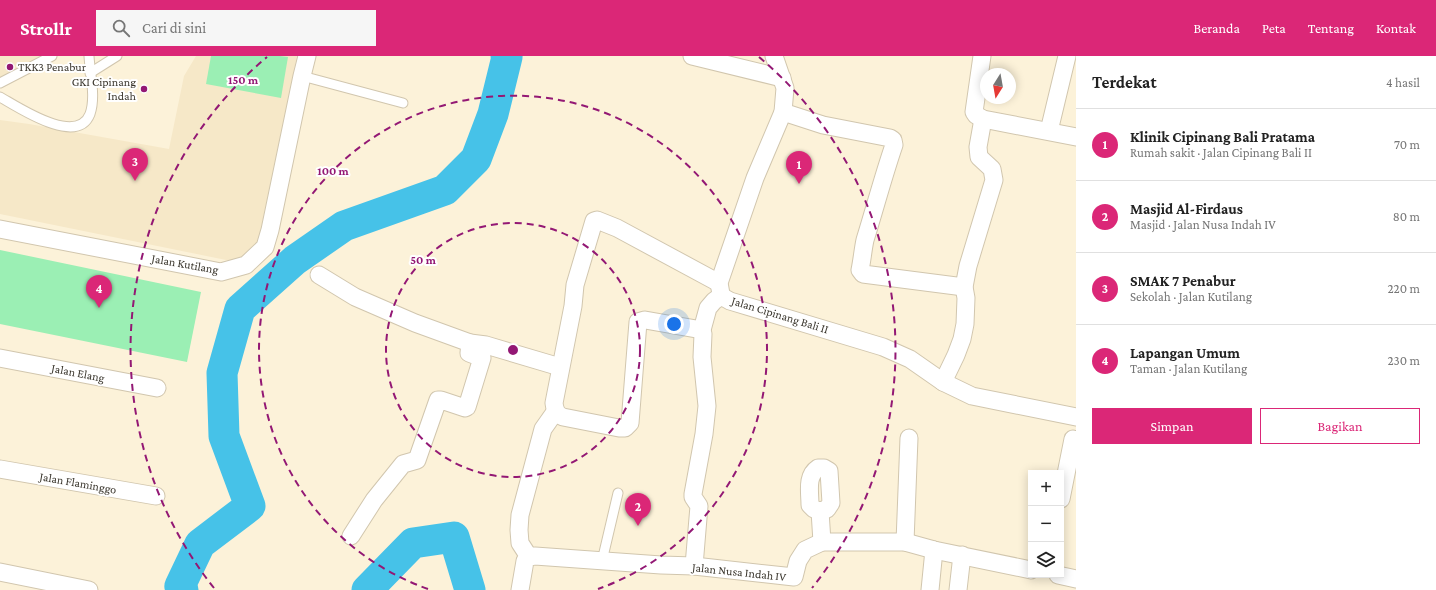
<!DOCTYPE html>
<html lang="id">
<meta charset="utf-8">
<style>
:root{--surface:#fff;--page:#f6f6f6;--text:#222;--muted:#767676;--line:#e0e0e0;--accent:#db2777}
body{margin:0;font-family:"Crimson Pro",serif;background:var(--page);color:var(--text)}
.controls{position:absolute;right:12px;bottom:12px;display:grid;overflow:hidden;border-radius:0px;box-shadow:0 2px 10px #0003}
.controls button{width:36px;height:36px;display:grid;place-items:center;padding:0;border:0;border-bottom:1px solid var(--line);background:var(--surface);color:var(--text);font:20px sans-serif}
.compass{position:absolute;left:980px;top:12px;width:36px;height:36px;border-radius:50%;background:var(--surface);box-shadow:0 2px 10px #0003;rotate:191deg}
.you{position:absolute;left:674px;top:268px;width:14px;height:14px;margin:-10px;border:3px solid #fff;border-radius:50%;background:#1a73e8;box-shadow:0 0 0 6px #1a73e833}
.badge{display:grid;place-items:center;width:26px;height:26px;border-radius:50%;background:var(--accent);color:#fff;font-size:13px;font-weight:700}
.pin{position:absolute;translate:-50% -33px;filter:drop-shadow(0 1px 2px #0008)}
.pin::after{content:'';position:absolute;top:21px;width:14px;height:12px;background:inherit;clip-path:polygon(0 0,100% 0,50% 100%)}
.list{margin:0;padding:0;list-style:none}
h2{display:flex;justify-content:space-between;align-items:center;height:52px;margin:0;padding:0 16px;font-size:17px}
h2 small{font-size:13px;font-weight:400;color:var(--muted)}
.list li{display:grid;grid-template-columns:26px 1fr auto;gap:12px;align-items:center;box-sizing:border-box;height:72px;padding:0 16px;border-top:1px solid var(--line)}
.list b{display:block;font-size:15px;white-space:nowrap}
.list p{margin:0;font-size:13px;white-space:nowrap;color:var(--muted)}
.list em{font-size:13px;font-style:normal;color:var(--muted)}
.actions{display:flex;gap:8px;padding:12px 16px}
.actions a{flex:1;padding:9px 0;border:1px solid var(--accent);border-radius:0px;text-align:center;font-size:14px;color:var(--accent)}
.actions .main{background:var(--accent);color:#fff}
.icon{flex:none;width:22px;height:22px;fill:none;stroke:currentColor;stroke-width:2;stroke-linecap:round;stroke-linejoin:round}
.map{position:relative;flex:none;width:1076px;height:534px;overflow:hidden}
header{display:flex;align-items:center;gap:24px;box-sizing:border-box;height:56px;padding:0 20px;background:var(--accent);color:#fff}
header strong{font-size:19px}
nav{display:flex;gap:22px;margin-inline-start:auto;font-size:14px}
.search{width:280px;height:36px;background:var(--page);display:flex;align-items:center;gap:10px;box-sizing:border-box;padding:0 14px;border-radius:0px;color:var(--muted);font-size:15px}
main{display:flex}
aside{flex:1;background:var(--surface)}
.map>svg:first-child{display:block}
.built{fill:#f6e8c8}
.green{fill:#9befb4}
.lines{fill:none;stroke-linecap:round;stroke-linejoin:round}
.river{stroke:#46c2e8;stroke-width:31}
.lane-casing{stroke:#d1c6ae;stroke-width:11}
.street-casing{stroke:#d1c6ae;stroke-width:19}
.lane{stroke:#fff;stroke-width:9}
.street{stroke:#fff;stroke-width:17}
.ring{fill:none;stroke:#931874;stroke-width:2;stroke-dasharray:7 5}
.poi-dot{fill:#931874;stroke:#fff;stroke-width:1.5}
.labels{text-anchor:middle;stroke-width:4;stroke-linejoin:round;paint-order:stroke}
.poi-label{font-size:12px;fill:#3a362d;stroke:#fff;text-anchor:start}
.street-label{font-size:12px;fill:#3a362d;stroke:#fff}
.centre{fill:#931874;stroke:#fff;stroke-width:2}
.ring-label{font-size:12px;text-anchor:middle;font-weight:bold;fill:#931874;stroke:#fff;stroke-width:4;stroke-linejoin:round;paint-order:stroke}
</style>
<header>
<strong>Strollr</strong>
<div class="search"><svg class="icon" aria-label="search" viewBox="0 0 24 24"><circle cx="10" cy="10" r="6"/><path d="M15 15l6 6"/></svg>Cari di sini</div>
<nav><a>Beranda</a><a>Peta</a><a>Tentang</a><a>Kontak</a></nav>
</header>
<main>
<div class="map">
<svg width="1076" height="534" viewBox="0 0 1076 534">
<rect width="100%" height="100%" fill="#fcf2d9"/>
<!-- built -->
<g class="built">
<path d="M0,0H42L0,22Z"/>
<path d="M196,0H297L257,191L246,200L231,205L0,158V64L29,68L169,93L184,20Z"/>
</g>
<!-- green -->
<g class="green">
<path d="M211,0H280L288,1L281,42L206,28Z"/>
<path d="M0,194L201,236L187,306L0,268Z"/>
</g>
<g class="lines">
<!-- river -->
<g class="river">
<path d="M183,534L180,530L200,488L250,450L224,380L222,317L240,253L295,204L344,170L445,134L476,103L493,58L507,1L506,0"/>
<path d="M367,534L413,487L454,481L470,534"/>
</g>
<!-- lane casing -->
<g class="lane-casing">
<g id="lane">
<path d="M90,17L117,0"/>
<path d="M302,20L403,47"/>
<path d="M0,27L52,0"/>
<path d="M0,41C18,51 77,91 90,58C96,41 90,18 89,0"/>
<path d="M602,505L618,437"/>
</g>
</g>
<!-- street casing -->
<g class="street-casing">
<g id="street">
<path d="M692,0L782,22"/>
<path d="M982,0L974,56L976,59L983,63L1076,81"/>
<path d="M783,56L823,69L890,82L893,84L894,89C883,121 875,152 865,184C863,193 862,205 860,214L863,218L964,231"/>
<path d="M1049,75L1067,0"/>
<path d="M0,173L221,216L246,209L265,191L270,174L302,20L307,0"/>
<path d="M319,219L355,241L415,267L470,287"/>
<path d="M721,238L719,227L755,122L783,56L785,32L774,0"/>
<path d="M721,240L730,245L883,291L910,303L943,326L972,340L1076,361"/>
<path d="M702,274L645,264L638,266L630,367L625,372H619L563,361C556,358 555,354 554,347L573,250L575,229L594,165L597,164L617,172L719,227"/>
<path d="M0,302L157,332"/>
<path d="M943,326L956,299L962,283L965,268L966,242L964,231L968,210L994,124L992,113L979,101L978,91L983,63"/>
<path d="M818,412H824L829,415L831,447L827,453L820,455L814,453L810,449C810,436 806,420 818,412Z"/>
<path d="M0,413L156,440"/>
<path d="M1061,443L1073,383"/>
<path d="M820,455L822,486"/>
<path d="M351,480L374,444L403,408L417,404L438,344H441L465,352L467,351L482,302L469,297L470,287L486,289L560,311"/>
<path d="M905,486L909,382"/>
<path d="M529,501L520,487L519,474L520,459L543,373L555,356"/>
<path d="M694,510L699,450L693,441V438L704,378L707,350L702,301L703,278L702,274L708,252L714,245L721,240"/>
<path d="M0,516L89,534"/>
<path d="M1058,519L1076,523"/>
<path d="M520,534L525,505L529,501L535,500L661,509L694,510L794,521L798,505L805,494L822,486H905L934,494L1031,514"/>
<path d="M930,534L934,494"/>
<path d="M958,534L962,499"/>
</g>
</g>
<!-- lane -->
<use href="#lane" class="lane"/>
<!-- street -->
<use href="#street" class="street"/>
</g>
<!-- distance rings -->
<g class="ring">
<circle cx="513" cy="294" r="127"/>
<path d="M428 533A254 254 0 1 1 598 533"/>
<path d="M214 532A382 382 0 0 1 267 1M759 1A382 382 0 0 1 812 532"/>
</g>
<!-- markers -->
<g class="poi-dot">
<circle cx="10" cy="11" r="4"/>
<circle cx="144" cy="33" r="4"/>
</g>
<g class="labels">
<!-- poi labels -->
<g class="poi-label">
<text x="18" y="15">TKK3 Penabur</text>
<text x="136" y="30" text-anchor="end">GKI Cipinang<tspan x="136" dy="14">Indah</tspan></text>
</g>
<!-- street labels -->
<g class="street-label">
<text transform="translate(185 208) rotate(10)" y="4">Jalan Kutilang</text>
<text transform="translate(780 259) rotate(17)" y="4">Jalan Cipinang Bali II</text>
<text transform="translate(78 317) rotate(11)" y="4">Jalan Elang</text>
<text transform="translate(78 427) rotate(10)" y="4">Jalan Flaminggo</text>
<text transform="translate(739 516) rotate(6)" y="4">Jalan Nusa Indah IV</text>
</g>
</g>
<circle cx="513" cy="294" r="6" class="centre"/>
<g class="ring-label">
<text x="243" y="28">150 m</text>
<text x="333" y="119">100 m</text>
<text x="423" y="208">50 m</text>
</g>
</svg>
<div class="controls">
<button>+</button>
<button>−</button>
<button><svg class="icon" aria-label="layers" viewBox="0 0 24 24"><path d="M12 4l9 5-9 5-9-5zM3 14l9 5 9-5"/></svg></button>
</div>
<svg class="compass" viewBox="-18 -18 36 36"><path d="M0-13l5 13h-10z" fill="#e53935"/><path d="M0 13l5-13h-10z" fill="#767676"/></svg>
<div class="you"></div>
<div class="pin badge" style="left:799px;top:128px">1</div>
<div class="pin badge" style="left:638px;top:470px">2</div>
<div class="pin badge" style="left:135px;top:125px">3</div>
<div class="pin badge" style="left:99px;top:252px">4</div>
</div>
<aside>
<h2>Terdekat<small>4 hasil</small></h2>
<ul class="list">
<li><span class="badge">1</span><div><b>Klinik Cipinang Bali Pratama</b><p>Rumah sakit · Jalan Cipinang Bali II</p></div><em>70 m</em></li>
<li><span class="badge">2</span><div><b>Masjid Al-Firdaus</b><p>Masjid · Jalan Nusa Indah IV</p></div><em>80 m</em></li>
<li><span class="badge">3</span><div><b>SMAK 7 Penabur</b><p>Sekolah · Jalan Kutilang</p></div><em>220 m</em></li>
<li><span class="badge">4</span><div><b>Lapangan Umum</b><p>Taman · Jalan Kutilang</p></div><em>230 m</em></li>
</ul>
<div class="actions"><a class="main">Simpan</a><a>Bagikan</a></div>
</aside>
</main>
